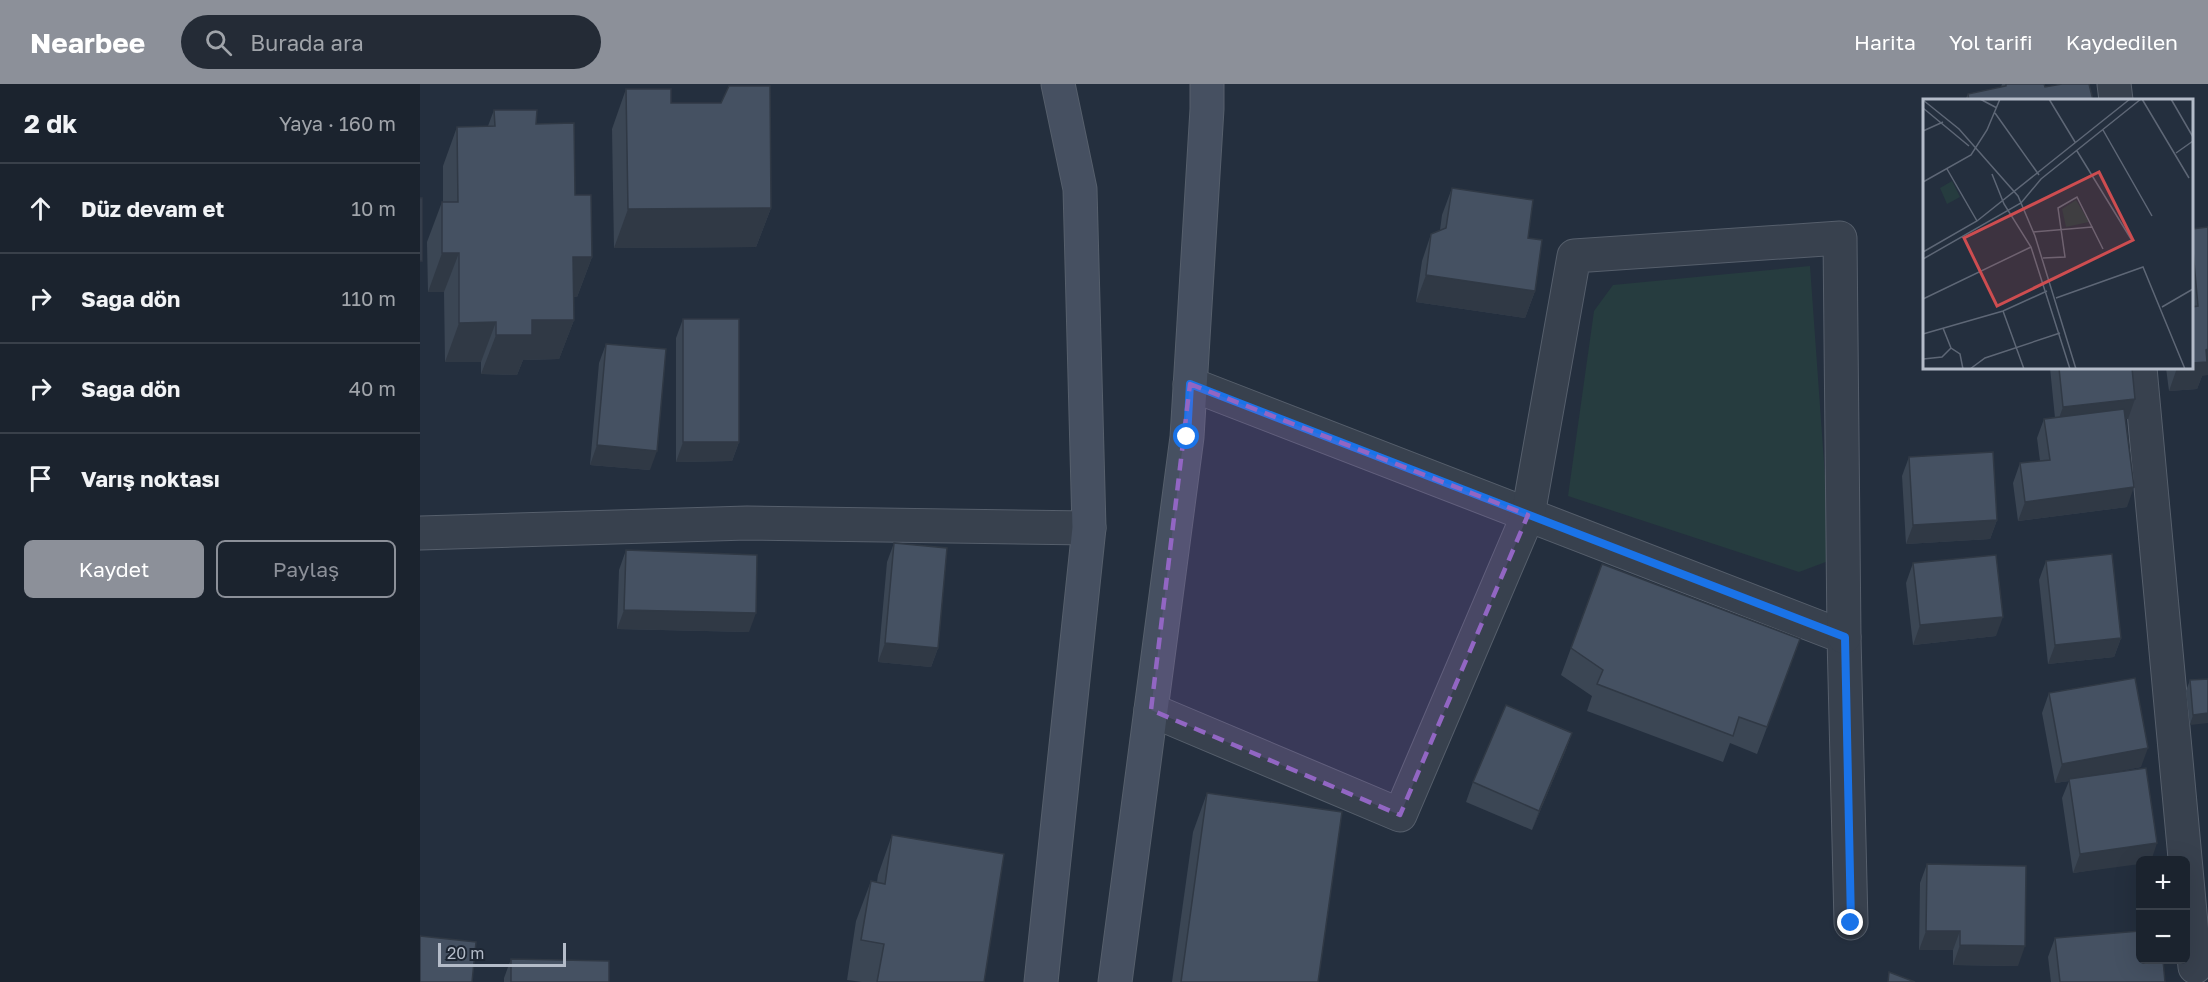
<!DOCTYPE html>
<html lang="tr">
<meta charset="utf-8">
<style>
:root{--surface:#1b232e;--page:#242b36;--text:#f1f3f6;--muted:#a0a4aa;--line:#39404a;--accent:#8c9099}
body{margin:0;font-family:"Golos Text",sans-serif;background:var(--page);color:var(--text)}
.controls{position:absolute;right:18px;bottom:18px;display:grid;overflow:hidden;border-radius:9px;box-shadow:0 6px 24px #0002}
.controls button{width:54px;height:54px;display:grid;place-items:center;padding:0;border:0;border-bottom:2px solid var(--line);background:var(--surface);color:var(--text);font:30px sans-serif}
.scale{position:absolute;left:18px;bottom:15px;width:128px;box-sizing:border-box;padding-left:6px;border:3px solid #b4bcc9;border-top:0;font-size:16px;line-height:21px;white-space:nowrap;color:#b4bcc9;-webkit-text-stroke:4px #1d2633;paint-order:stroke}
.stop{position:absolute;width:18px;height:18px;margin:-14px;border:4px solid #1a73e8;border-radius:50%;background:#fff}
.stop.end{background:#1a73e8;border-color:#fff;box-shadow:0 2px 6px #0008}
.list{margin:0;padding:0;list-style:none}
h2{display:flex;justify-content:space-between;align-items:center;height:78px;margin:0;padding:0 24px;font-size:26px}
h2 small{font-size:20px;font-weight:400;color:var(--muted)}
.list li{display:grid;grid-template-columns:39px 1fr auto;gap:18px;align-items:center;box-sizing:border-box;height:90px;padding:0 24px;border-top:2px solid var(--line)}
.list b{display:block;font-size:22px;white-space:nowrap}
.list em{font-size:20px;font-style:normal;color:var(--muted)}
.actions{display:flex;gap:12px;padding:18px 24px}
.actions a{flex:1;padding:14px 0;border:2px solid var(--accent);border-radius:9px;text-align:center;font-size:21px;color:var(--accent)}
.actions .main{background:var(--accent);color:#fff}
.icon{flex:none;width:33px;height:33px;fill:none;stroke:currentColor;stroke-width:2;stroke-linecap:round;stroke-linejoin:round}
.map{position:relative;flex:none;width:1788px;height:898px;overflow:hidden}
header{display:flex;align-items:center;gap:36px;box-sizing:border-box;height:84px;padding:0 30px;background:var(--accent);color:#fff}
header strong{font-size:28px}
nav{display:flex;gap:33px;margin-inline-start:auto;font-size:21px}
.search{width:420px;height:54px;background:var(--page);display:flex;align-items:center;gap:15px;box-sizing:border-box;padding:0 21px;border-radius:33px;color:var(--muted);font-size:22px}
main{display:flex}
aside{flex:1;background:var(--surface)}
.map>svg:first-child{display:block}
.green{fill:#263c3f}
.lines{fill:none;stroke-linecap:round;stroke-linejoin:round}
.street-casing{stroke:#565f6c;stroke-width:35}
.secondary-casing{stroke:#565f6c;stroke-width:35}
.street{stroke:#38414e;stroke-width:33}
.secondary{stroke:#465061;stroke-width:33}
.wall{fill:#3b4654}
.shaded-wall{fill:#303945}
.building{fill:#455162;stroke:#303945;stroke-width:1.5}
.route{stroke:#1a73e8;stroke-width:8}
.marked{fill:#9266c3;fill-opacity:0.2;stroke:#9266c3;stroke-width:4.5;stroke-dasharray:12 8;stroke-linejoin:round}
.inset-road{fill:none;stroke:#5e6776;stroke-width:1.5}
.view{fill:#ce4d50;fill-opacity:0.15;stroke:#ce4d50;stroke-width:3}
.inset-edge{fill:none;stroke:#b4bcc9;stroke-width:3}
</style>
<header>
<strong>Nearbee</strong>
<div class="search"><svg class="icon" aria-label="search" viewBox="0 0 24 24"><circle cx="10" cy="10" r="6"/><path d="M15 15l6 6"/></svg>Burada ara</div>
<nav><a>Harita</a><a>Yol tarifi</a><a>Kaydedilen</a></nav>
</header>
<main>
<aside>
<h2>2 dk<small>Yaya · 160 m</small></h2>
<ul class="list">
<li><svg class="icon" aria-label="ahead" viewBox="0 0 24 24"><path d="M12 20V5M6 11l6-6 6 6"/></svg><div><b>Düz devam et</b></div><em>10 m</em></li>
<li><svg class="icon" aria-label="right" viewBox="0 0 24 24"><path d="M7 20v-9h11M14 6l5 5-5 5"/></svg><div><b>Sağa dön</b></div><em>110 m</em></li>
<li><svg class="icon" aria-label="right" viewBox="0 0 24 24"><path d="M7 20v-9h11M14 6l5 5-5 5"/></svg><div><b>Sağa dön</b></div><em>40 m</em></li>
<li><svg class="icon" aria-label="arrive" viewBox="0 0 24 24"><path d="M6 21V4h12l-3 4 3 4H6"/></svg><div><b>Varış noktası</b></div></li>
</ul>
<div class="actions"><a class="main">Kaydet</a><a>Paylaş</a></div>
</aside>
<div class="map">
<svg width="1788" height="898" viewBox="0 0 1788 898">
<rect width="100%" height="100%" fill="#242f3e"/>
<!-- green -->
<path class="green" d="M1390,182L1411,476L1379,488L1148,412L1174,227L1193,201Z"/>
<g class="lines">
<!-- street casing -->
<g class="street-casing">
<g id="street">
<path d="M1694,0L1696,16"/>
<path d="M1720,284L1775,883"/>
<path d="M770,300L1424,553L1431,839"/>
<path d="M0,449L327,439L669,444"/>
<path d="M731,626L980,731L1108,431L1154,172L1420,154L1424,553"/>
</g>
</g>
<!-- secondary casing -->
<g class="secondary-casing">
<g id="secondary">
<path d="M621,898L669,444L660,105L638,0"/>
<path d="M695,898L767,353L787,25V0"/>
</g>
</g>
<!-- street -->
<use href="#street" class="street"/>
<!-- secondary -->
<use href="#secondary" class="secondary"/>
</g>
<!-- wall -->
<g class="wall">
<path d="M1582,0H1624L1625,3L1673,16H1545L1548,10L1581,3Z"/>
<path d="M206,5L251,19L351,124L336,163L194,164L192,45Z"/>
<path d="M74,26L116,40L155,111L172,173L157,213H153L154,236L139,275L103,276L97,291L61,290V278H25L24,208H8L7,158L22,118H23V82L37,43L68,42Z"/>
<path d="M1032,104L1108,154L1115,207L1105,234L996,218L1002,177L1011,150L1020,146L1022,131Z"/>
<path d="M1788,143L1782,292L1777,305L1749,307L1746,284H1772V145Z"/>
<path d="M263,235L319,358L312,377L256,378V254Z"/>
<path d="M186,260L230,386L170,381L179,279Z"/>
<path d="M1630,284H1712L1708,335H1705L1707,423L1598,437L1593,399L1600,379L1620,377L1617,354L1624,335L1635,334Z"/>
<path d="M1489,373L1577,436L1570,455L1486,460L1482,392Z"/>
<path d="M474,459L518,564L511,583L458,578L467,478Z"/>
<path d="M206,466L329,548L197,545L199,486Z"/>
<path d="M1626,477L1701,554L1694,573L1628,580L1619,496Z"/>
<path d="M1493,479L1576,552L1493,561L1486,499Z"/>
<path d="M1380,555L1337,670L1310,659L1303,678L1167,627L1172,612L1141,591L1151,564Z"/>
<path d="M1788,595L1770,641L1766,607L1770,596Z"/>
<path d="M1629,609L1721,683L1687,689L1731,777L1653,789L1642,714L1649,697L1635,699L1622,629Z"/>
<path d="M1152,649L1145,668L1112,746L1046,718L1053,698Z"/>
<path d="M787,709L898,898H752L773,748Z"/>
<path d="M472,751L564,898H442L427,896L436,837L451,797L457,798L458,791Z"/>
<path d="M1507,780L1598,882L1533,881V866H1499L1500,799Z"/>
<path d="M1635,854L1745,898H1631L1628,873Z"/>
<path d="M91,875L189,898H84V894Z"/>
</g>
<!-- shaded-wall -->
<g class="shaded-wall">
<path d="M351,124L336,163L194,164L208,125Z"/>
<path d="M22,169H39L24,208H8Z"/>
<path d="M153,173H172L157,213L138,212Z"/>
<path d="M1006,191L1115,207L1105,234L996,218Z"/>
<path d="M112,236H154L139,275L103,276L97,291L61,290L76,251Z"/>
<path d="M76,238L61,278H25L39,239Z"/>
<path d="M1788,265V291L1782,292L1777,305L1749,307L1757,284H1772V279L1786,266Z"/>
<path d="M1715,315L1708,335L1636,342L1643,323Z"/>
<path d="M263,358H319L312,377L256,378Z"/>
<path d="M177,361L237,367L230,386L170,381Z"/>
<path d="M1714,403L1707,423L1598,437L1605,418Z"/>
<path d="M1577,436L1570,455L1486,460L1493,441Z"/>
<path d="M204,526L336,529L329,548L197,545Z"/>
<path d="M1583,533L1576,552L1493,561L1500,541Z"/>
<path d="M1701,554L1694,573L1628,580L1635,561Z"/>
<path d="M465,559L518,564L511,583L458,578Z"/>
<path d="M1788,629V639L1770,641L1773,631Z"/>
<path d="M1152,649L1145,668L1112,746L1119,727Z"/>
<path d="M1728,664L1721,683L1650,697L1649,695V697L1635,699L1642,680Z"/>
<path d="M1737,759L1731,777H1720V780L1653,789L1660,770Z"/>
<path d="M1506,847H1540L1533,866H1499Z"/>
<path d="M1540,861L1605,862L1598,882L1533,881Z"/>
</g>
<!-- building -->
<g class="building">
<path d="M1586,0H1624L1625,3L1642,0H1669L1673,16H1549L1548,10L1586,2Z"/>
<path d="M309,2H350L351,124L208,125L206,5H251V19H301Z"/>
<path d="M74,26H117L116,40L154,39L155,111H171L172,173H153L154,236H112V251H76V238L39,239V169H22V118H38L37,43L75,42Z"/>
<path d="M1032,104L1113,116L1108,154L1122,156L1115,207L1006,191L1011,150L1026,144Z"/>
<rect x="0" y="114" width="2" height="63"/>
<path d="M1788,143V265L1786,266L1787,278L1772,279V223L1778,222L1772,156V145Z"/>
<rect x="263" y="235" width="56" height="123"/>
<path d="M186,260L246,265L237,367L177,361Z"/>
<path d="M1639,284H1712L1715,315L1643,323Z"/>
<path d="M1704,325L1714,403L1605,418L1600,379L1630,376L1624,335Z"/>
<path d="M1573,368L1577,436L1493,441L1489,373Z"/>
<path d="M474,459L527,464L518,564L465,559Z"/>
<path d="M206,466L337,471L336,529L204,526Z"/>
<path d="M1692,470L1701,554L1635,561L1626,477Z"/>
<path d="M1576,471L1583,533L1500,541L1493,479Z"/>
<path d="M1182,480L1380,555L1347,643L1319,633L1313,652L1177,600L1183,586L1151,564Z"/>
<path d="M1715,594L1728,664L1642,680L1629,609Z"/>
<path d="M1788,595V629L1773,631L1770,596Z"/>
<path d="M1086,621L1152,649L1119,727L1053,698Z"/>
<path d="M1726,684L1737,759L1660,770L1649,695Z"/>
<path d="M787,709L922,728L898,898H761Z"/>
<path d="M472,751L584,770L564,898H457L464,860L441,856L451,797L465,800Z"/>
<path d="M1507,780L1606,782L1605,862L1540,861V847H1506Z"/>
<path d="M1720,847V876H1743L1745,898H1640L1635,854Z"/>
<path d="M0,852L56,858L52,898H0Z"/>
<path d="M91,875L189,877V898H91Z"/>
<path d="M1469,888L1495,898H1468Z"/>
</g>
<g class="lines">
<!-- route -->
<path class="route" d="M767,353L770,300L1425,553L1431,839"/>
</g>
<!-- marked area -->
<path class="marked" d="M770,300L1108,431L980,731L731,626Z"/>
<!-- overview -->
<g transform="translate(1503 15)">
<rect width="270" height="270" fill="#242f3e"/>
<path d="M29,82L37,98L24,105L17,89ZM153,101L166,123L143,128L139,110Z" fill="#263c3f"/>
<path class="inset-road" d="M57,0L74,9M126,0L152,43M219,0L266,79M248,0L270,38M0,1L36,30L95,97L112,137L153,270M0,9L46,47M72,14L116,76M180,31L229,117M0,32L20,23M154,52L208,140M253,54L270,42M24,70L54,122M69,75L81,105L108,148L147,270M0,83L48,56L64,31L77,0M110,133L169,128L180,150M0,153L54,122L207,0M120,159L142,158L135,109L154,98L169,128M0,160L98,104L118,80L218,0M133,199L220,168L262,270M0,200L108,148M239,208L270,190M80,212L101,270M20,229L28,249L37,255L40,270M0,235L80,212L124,192M0,260L19,258L28,249M47,270L62,259L137,234"/>
<path class="view" d="M176,73L210,141L74,207L41,139Z"/>
<rect width="270" height="270" class="inset-edge"/>
</g>
</svg>
<div class="controls">
<button>+</button>
<button>−</button>
</div>
<div class="scale">20 m</div>
<div class="stop" style="left:767px;top:353px"></div>
<div class="stop end" style="left:1431px;top:839px"></div>
</div>
</main>
